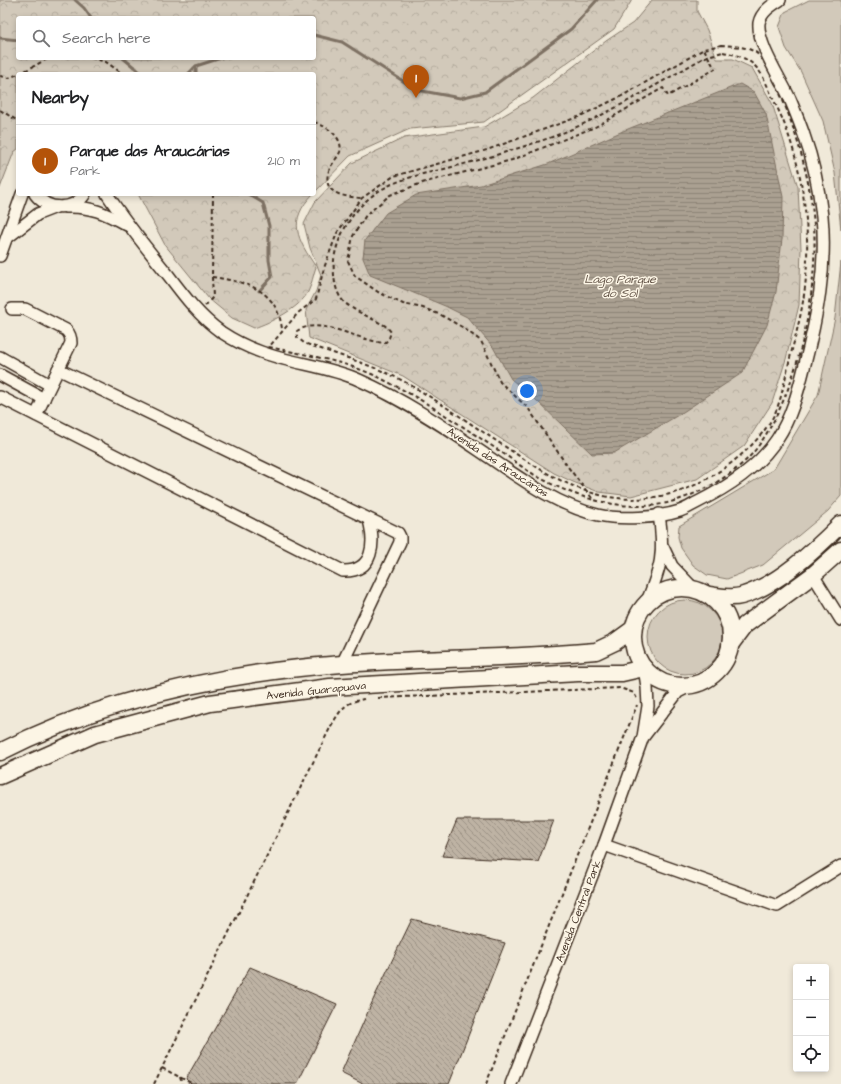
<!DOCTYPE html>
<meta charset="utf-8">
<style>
:root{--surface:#fff;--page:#f6f6f6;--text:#202124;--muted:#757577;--line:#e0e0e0;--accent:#b45309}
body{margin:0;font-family:"Architects Daughter",sans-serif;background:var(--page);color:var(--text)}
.controls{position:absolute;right:12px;bottom:12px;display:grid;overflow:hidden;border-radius:4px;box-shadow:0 2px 6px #0003}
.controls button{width:36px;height:36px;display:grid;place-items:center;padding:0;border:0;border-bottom:1px solid var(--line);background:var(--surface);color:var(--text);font:20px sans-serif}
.you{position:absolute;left:527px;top:391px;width:14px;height:14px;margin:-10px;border:3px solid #fff;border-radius:50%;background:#1a73e8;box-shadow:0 0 0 6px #1a73e833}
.badge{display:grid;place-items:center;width:26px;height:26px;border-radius:50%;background:var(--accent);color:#fff;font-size:13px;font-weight:700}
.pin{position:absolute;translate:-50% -33px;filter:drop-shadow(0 1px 2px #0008)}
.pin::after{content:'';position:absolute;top:21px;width:14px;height:12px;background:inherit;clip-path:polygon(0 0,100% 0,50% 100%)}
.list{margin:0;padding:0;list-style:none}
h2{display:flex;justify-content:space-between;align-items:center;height:52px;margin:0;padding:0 16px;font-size:17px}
h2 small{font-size:13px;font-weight:400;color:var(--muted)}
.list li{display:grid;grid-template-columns:26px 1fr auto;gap:12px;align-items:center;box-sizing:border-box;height:72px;padding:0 16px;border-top:1px solid var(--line)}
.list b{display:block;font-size:15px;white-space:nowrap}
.list p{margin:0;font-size:13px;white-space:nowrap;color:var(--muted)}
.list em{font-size:13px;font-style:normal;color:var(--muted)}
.icon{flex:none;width:22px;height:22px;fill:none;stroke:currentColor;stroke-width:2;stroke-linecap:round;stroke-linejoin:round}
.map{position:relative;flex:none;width:841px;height:1084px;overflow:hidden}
.search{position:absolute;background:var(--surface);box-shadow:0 2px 6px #0003;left:16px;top:16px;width:300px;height:44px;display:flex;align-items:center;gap:10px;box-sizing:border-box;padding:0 14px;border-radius:4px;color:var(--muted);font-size:15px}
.panel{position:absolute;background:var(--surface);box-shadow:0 2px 6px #0003;left:16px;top:72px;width:300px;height:124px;border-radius:4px}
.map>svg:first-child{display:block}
.grass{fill:#d2c9ba;stroke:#867a6c}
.park{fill:url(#park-crowns);stroke:#867a6c;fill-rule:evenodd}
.water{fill:url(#water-rules);stroke:#7e7163}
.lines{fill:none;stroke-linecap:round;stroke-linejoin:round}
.stream{stroke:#7e7163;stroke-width:3}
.building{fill:url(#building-back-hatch);stroke:#3b2a1e}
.street-casing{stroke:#3b2a1e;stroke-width:14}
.secondary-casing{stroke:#3b2a1e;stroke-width:19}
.path{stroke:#3b2a1e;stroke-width:2;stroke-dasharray:4 3;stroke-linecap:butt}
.street{stroke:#fcf5e5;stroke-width:11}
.secondary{stroke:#fcf5e5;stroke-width:16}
.labels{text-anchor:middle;stroke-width:3;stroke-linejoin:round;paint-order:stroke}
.street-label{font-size:11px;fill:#3b2a1e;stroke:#fcf5e5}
.water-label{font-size:12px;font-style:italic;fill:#625346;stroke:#fcf5e5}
</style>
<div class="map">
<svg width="841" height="1084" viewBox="0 0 841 1084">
<defs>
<pattern id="park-crowns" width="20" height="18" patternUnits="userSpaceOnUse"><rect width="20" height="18" fill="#d2c9ba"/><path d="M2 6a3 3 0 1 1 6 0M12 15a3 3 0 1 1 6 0" fill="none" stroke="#b5ad9f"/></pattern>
<pattern id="water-rules" width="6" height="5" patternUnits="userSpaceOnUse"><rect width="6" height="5" fill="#aaa091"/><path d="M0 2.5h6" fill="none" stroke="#8c8376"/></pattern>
<pattern id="building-back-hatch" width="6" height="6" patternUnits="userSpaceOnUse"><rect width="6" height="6" fill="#beb3a4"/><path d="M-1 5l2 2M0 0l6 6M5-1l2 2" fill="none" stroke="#9c9285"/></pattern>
</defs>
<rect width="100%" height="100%" fill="#f0e9d9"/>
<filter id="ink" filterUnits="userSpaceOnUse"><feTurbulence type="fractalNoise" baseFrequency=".025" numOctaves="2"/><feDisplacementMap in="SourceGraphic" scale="8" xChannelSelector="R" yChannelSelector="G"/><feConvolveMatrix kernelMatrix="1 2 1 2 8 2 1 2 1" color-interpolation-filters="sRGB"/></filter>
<g filter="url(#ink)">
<!-- grass -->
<g class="grass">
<path d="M809,0H841V230L835,173L823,121L801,72L786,48L779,27L785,12Z"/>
<path d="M841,262V496L828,511L763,565L727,579L707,575L693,565L681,548L678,537L679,526L774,469L818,395L835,318Z"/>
<circle cx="685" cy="637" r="37"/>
</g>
<!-- park -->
<g class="park">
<path d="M0,0H632L614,29L484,122L410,129L350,156L314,193V74H18V149L14,152L0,188ZM18,18H314V58H18Z"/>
<path d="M652,0H697V11L707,30L717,59H733L752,68L772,103L798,187L801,249L799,305L786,359L772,403L744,446L697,479L631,496L599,492L573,482L554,473L403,376L309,338L306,310L316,291L321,275L310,248L304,224L315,202L352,163L404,138L484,127L533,98L606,41L633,23Z"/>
<path d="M138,194H313C287,221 297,239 316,267C313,275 312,284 308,292C299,309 271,322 254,328L232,318L209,299L165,245Z"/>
</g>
<!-- water -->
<path class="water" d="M740,84L754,92L766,114L783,197L782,239L776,292L767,325L742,373L680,414L614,453L592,454L536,400L511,379L493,347L467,317L445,306L370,275L363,258L365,240L386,213L416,195L481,185L548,164L623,131Z"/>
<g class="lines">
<!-- stream -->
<g class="stream">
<path d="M75,0L84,8L91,18"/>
<path d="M314,35L342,42L417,90L460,98L485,92L571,29L597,0"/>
<path d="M0,38L18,40"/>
<path d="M123,58L140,72L148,74"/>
<path d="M196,66V74"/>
<path d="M188,74L196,66L221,58"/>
<path d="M248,194L263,203L269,226V260L272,277L259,291"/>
</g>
</g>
<!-- building -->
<g class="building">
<path d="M457,820H554L538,862L442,856Z"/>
<path d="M412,919L505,943L449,1084H363L341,1073L374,998Z"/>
<path d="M250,967L337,1004L297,1084H191L186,1079Z"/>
</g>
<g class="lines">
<!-- street casing -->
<g class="street-casing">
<g id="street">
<path d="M35,194C48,211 73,211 85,194"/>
<path d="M107,194C126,223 147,249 169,276C184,296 200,317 221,332C233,340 247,347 261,352C293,364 328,366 359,380C402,399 442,425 480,451C515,475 557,506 598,515C621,520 658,518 680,511C686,509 692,505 698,502C728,487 758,468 777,439C791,418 798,392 804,368C817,318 827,267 822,216C819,189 813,160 804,135C800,123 795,111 790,99C781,79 757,44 759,23C761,12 772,5 780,0"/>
<path d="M66,207C91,206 105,213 127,225"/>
<path d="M7,238L38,214L56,207"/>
<path d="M0,256L22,194"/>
<path d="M12,309H25L66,330C70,334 71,337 71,343L36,415"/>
<path d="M0,357L50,385"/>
<path d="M58,369L398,533L400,537V542L342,664"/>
<path d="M0,375L44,399"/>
<path d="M0,397L343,571C374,572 375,543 369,520"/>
<path d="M663,547L672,566L695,590"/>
<path d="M813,575L841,620"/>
<path d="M646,604C661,567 665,555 659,514"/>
<path d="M644,736L678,692L694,684"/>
<path d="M604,845L777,906L841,866"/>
<path d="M511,1084L604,845L643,737L648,706L647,687L644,668"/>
</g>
</g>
<!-- secondary casing -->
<g class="secondary-casing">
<g id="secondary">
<circle cx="682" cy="637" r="49"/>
<path d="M708,595C718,596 731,599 741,596C777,586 815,550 841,524"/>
<path d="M730,645L745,625L813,575L841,550"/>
<path d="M0,752C106,698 223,673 342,664C426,658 511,659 596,651L615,642L633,629"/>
<path d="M0,776L95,734L210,703L330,687L578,673H622L644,668"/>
</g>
</g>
<!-- path -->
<g class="path">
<path d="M721,45C732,46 745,46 755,52C766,58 783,100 788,113C801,149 811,186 814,225C818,292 799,389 759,445C740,473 699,495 667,503C628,512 581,500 546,481C531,474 517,463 504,454C465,428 426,401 384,380C350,362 307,355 269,347L298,313L316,299L324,268L337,233L362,198L394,176L487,150L578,117L620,97L704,49Z"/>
<path d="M723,52C760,59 761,73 776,105C805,164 814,243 802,307C799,324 794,341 790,358C786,374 782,398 775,413C758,449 708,485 670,494C603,511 557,481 504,446C472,425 439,401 405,382C374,365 337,355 304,343L297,337V331C320,316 359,341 385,343L389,338L391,332L387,327C376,320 350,309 343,301C334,291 333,272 334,260C337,235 355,207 376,193C399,177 430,173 456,166C488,158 520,148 552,137C606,117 656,84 707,56Z"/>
<path d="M91,58L106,62L123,74"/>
<path d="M19,74L49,58"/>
<path d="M0,76L9,78L18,74"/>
<path d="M0,110L18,121"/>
<path d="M314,122C326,126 344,137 340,152C338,157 333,162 330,168C319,194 344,197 362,198"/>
<path d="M212,277C247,282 277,289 282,329"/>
<path d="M205,306L213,297L212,277L213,194"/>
<path d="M592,498L568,467L528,408L500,382L481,341L462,327L441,315L423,308L403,304L378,292L355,276L348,261L353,236L366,215L390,195L422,183L512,160L595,127L663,88L668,96L715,69L704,49"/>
<path d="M378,698L620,688L634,693L637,699"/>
<path d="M162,1068L193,1084"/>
<path d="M180,1077L182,1084"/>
<path d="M154,1084L331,726C342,708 344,703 364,699"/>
<path d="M486,1084L637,705"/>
</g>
<!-- street -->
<use href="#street" class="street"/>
<!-- secondary -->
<use href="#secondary" class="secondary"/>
</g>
</g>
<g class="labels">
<!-- street labels -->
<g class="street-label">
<text transform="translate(498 462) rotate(33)" y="4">Avenida das Araucárias</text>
<text transform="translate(316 690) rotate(-6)" y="4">Avenida Guarapuava</text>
<text transform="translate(578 911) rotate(-69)" y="4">Avenida Central Park</text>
</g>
<!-- water labels -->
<g class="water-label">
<text x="620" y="283">Lago Parque<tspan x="620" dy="14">do Sol</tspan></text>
</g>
</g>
</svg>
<div class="controls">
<button>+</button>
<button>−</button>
<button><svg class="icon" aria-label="locate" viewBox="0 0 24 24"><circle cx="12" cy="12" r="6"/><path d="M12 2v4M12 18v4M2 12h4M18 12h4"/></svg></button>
</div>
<div class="you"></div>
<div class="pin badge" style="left:416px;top:98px">1</div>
<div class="search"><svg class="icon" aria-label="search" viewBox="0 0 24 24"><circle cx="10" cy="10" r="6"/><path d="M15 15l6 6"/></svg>Search here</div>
<section class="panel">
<h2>Nearby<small></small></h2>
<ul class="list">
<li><span class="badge">1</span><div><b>Parque das Araucárias</b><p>Park</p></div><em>210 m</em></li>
</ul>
</section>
</div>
